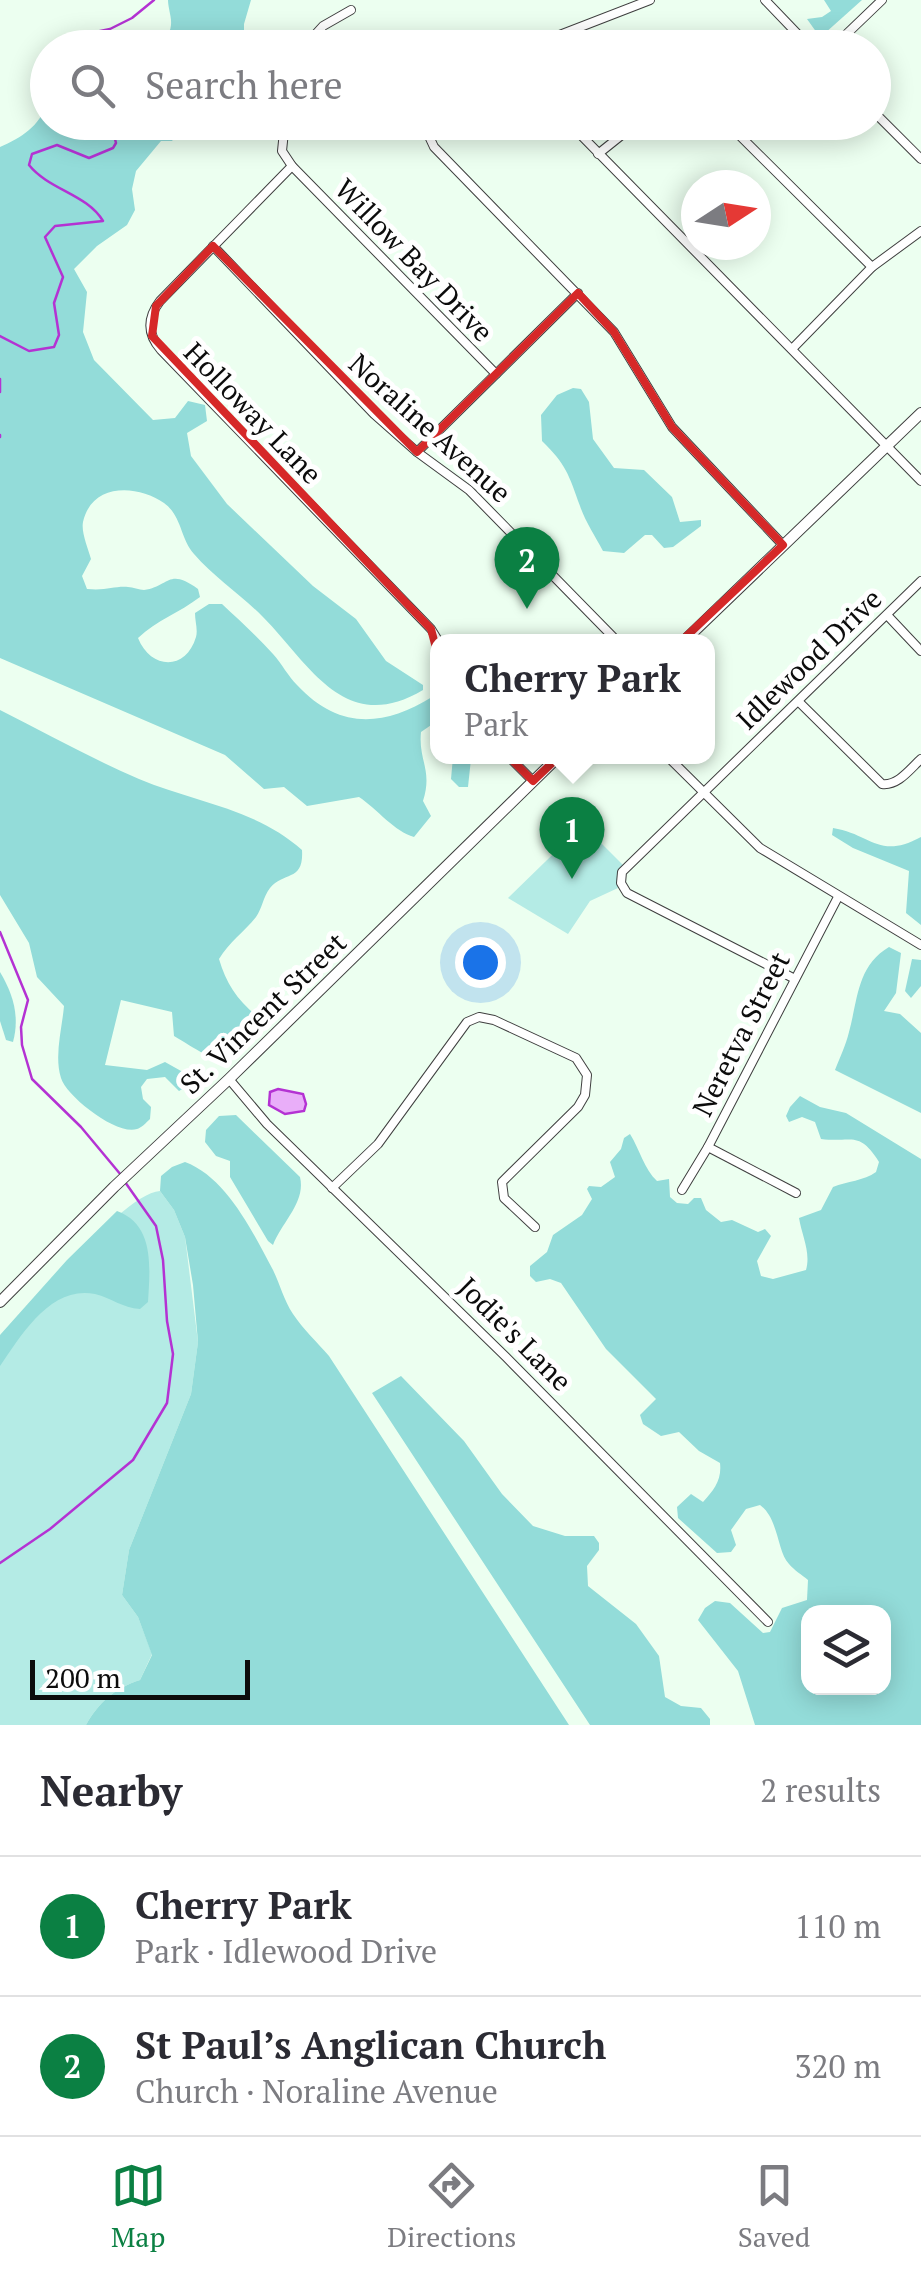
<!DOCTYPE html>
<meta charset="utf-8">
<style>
:root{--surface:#fff;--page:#f7f7f7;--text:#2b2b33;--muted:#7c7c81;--line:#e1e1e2;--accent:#0b8043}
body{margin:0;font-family:"PT Serif",serif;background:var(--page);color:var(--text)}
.controls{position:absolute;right:30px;bottom:30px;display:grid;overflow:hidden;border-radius:20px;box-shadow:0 5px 25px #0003}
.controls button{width:90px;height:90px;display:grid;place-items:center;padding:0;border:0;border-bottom:2px solid var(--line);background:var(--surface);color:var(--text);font:50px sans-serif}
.compass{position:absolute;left:681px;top:170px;width:90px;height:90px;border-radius:50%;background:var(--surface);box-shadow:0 5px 25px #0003;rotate:78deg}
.scale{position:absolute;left:30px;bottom:25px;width:220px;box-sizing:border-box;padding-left:10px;border:5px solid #0c0c0c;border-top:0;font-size:28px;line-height:35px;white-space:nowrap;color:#0c0c0c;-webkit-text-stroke:8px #fff;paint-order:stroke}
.you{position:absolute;left:480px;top:962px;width:35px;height:35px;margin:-25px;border:8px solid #fff;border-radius:50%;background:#1a73e8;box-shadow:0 0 0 15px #1a73e833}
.badge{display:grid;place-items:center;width:65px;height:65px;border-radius:50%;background:var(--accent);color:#fff;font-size:32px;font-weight:700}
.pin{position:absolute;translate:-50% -82px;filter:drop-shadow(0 2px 5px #0008)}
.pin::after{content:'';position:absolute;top:52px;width:35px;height:30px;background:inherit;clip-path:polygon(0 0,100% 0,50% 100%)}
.popup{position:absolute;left:430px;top:634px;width:285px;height:130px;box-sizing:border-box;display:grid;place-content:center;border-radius:20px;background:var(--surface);filter:drop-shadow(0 2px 8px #0005);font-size:32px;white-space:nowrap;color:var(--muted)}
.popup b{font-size:38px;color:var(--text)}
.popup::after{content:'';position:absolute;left:50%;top:100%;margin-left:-20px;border:20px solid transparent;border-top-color:var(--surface)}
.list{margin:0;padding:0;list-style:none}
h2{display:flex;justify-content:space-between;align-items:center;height:130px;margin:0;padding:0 40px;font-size:42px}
h2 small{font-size:32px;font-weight:400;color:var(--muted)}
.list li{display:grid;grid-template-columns:65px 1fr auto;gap:30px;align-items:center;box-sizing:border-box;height:140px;padding:0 40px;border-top:2px solid var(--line)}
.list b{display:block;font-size:38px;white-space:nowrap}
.list p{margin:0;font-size:32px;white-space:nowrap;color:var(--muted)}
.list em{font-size:32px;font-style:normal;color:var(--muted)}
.icon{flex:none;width:55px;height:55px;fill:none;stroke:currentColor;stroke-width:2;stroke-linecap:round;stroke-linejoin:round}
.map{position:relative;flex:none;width:921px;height:1725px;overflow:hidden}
.search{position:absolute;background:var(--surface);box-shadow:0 5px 25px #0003;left:30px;right:30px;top:30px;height:110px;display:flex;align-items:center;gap:25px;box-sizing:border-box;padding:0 35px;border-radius:55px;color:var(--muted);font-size:38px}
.sheet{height:410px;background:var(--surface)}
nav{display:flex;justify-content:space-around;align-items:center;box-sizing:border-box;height:140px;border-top:2px solid var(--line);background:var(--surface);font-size:28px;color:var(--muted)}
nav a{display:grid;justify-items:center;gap:5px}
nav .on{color:var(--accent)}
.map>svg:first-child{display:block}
.green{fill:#b4ebe5}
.forest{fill:#93dcd9;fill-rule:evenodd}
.water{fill:#e9aef9;stroke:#b432d3;stroke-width:2.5}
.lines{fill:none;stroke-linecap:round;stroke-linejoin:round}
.stream{stroke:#b432d3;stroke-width:2.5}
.minor-casing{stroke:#3f3f3f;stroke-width:10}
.tertiary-casing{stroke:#3f3f3f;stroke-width:12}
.minor{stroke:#fff;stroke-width:8}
.tertiary{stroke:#fff;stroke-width:10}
.marked{fill:none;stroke:#d62828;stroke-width:8;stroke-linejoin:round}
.labels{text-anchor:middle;stroke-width:10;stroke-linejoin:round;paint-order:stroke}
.street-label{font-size:28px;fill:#0c0c0c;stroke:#fff}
</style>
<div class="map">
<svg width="921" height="1725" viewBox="0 0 921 1725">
<rect width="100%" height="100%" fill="#ecfff0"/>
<!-- green -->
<g class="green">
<path d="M583,825L623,865L617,876L618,888L590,901L568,934L508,898Z"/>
<path d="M160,1191L174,1210L185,1237L198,1342L191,1394L129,1550L122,1595L138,1617L152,1654L140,1680C115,1688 99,1702 86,1725H0V1342C29,1310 122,1194 160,1191Z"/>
</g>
<!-- forest -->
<g class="forest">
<path d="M168,0H251L244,24V47H80C93,42 115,34 129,35C142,36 169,48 171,25C172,18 168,8 168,0Z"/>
<path d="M824,0H862L824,34L817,33L807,19L822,17L831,11Z"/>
<path d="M47,103L48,122L185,123L172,141H161L136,171L132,189L135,210L127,225L97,246L74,269L87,292L83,332L94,360L153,420L175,418L188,401L205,405L207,421L187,433L191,456L227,504L313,586L356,619L386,661L423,685V690C344,737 309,663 262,616C241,595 214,577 194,554C180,538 182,516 164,503C138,485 92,482 83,522C81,532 88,548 91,559L82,576L87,589C106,591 114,586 128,587C133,587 139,590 144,590C169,587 168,567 198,589L200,597C179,613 157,620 138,638C151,670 186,671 196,637C198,629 195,622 195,613L209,604H222C239,620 257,636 273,654C282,664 288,676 297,685C339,730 383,727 432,697L437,702V721L421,732C418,760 433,770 423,801L431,816L414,837C395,832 377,809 359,797L307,806L284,787L264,789L225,755L0,658V147C21,138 40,126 47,103Z"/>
<path d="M573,388L581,389L589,402L593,439L614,468L644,470L672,497L680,522L701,520V526L673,547L664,548L652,535H645L624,553L603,551C595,536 585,521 580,506C569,475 566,464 542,441L541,415L557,395Z"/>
<path d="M0,710C46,733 92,759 139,779C194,802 257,809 302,850C304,882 284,871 270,888C263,897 262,909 256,917C244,932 229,942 219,959C226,983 237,1000 257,1016L260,1027C225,1074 218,1062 174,1036L172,1012L121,1000L105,1065L147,1070L165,1062L190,1076L189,1085L179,1091L165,1077L147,1079L141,1087L143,1099L151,1107L150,1119C146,1123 141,1128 137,1129C117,1136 66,1096 61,1078C54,1056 62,1029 64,1006L37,977L29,943L0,895Z"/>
<path d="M453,757H476L471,759L468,787H459L451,779Z"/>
<path d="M833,828C871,834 879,860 921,837V925L906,913L909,871L853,848L832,835Z"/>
<path d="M889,947L901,953L896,993L884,1011L900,1014L921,1033V1113L835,1070C840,1057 846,1045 849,1032C858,999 857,966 889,947Z"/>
<path d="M912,959L921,960V986L911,998L905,991Z"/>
<path d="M0,972C13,994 20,1016 13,1042L6,1040L0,1021Z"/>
<path d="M800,1096L820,1107L846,1113L921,1159V1725H755L738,1671L698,1620L705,1608L715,1601L730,1603L763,1633L770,1632L782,1608L807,1600L808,1580C802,1575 794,1570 789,1564C777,1552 779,1519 760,1505L746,1509L731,1530L736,1545L731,1552L717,1553L678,1518L677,1507L691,1494L703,1502C714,1490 722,1480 720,1463L699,1451L679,1432L661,1436L643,1424L640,1415L656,1399L606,1349L561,1283L550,1279L536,1282L530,1276V1266L547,1252L553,1235L582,1215L592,1199L587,1189L589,1186L601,1187L615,1177L610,1162L621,1149L624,1138L630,1134C640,1150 644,1169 657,1181L669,1179L670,1197L677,1203L688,1204L694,1198H701L706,1210L721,1222L732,1220L758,1232L765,1229L771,1236L757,1261L761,1276L773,1279L806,1270C811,1252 802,1236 799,1218L821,1210L833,1187C847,1181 864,1181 876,1172L879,1162C859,1130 852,1143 821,1139L815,1122L802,1117L789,1122L786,1116L790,1107ZM808,1612H884V1688H808Z"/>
<path d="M236,1115L300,1177C306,1202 282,1222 273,1245L268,1241L230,1177V1161L216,1156L205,1142L206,1130L219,1116Z"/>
<path d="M185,1162C226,1177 253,1232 273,1270C280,1284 284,1301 293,1314C303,1329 317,1342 329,1356L569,1725H86C99,1702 115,1688 140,1680L152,1655L138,1617L122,1595L129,1550L191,1394L198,1342L193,1285L185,1237L174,1210L160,1191L161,1176L172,1167Z"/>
<path d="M117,1211C155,1225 150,1268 148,1302L140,1309C122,1308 112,1298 95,1294C51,1285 22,1334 0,1366V1335L67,1260Z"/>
<path d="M401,1376L464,1441L502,1494L533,1526L565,1536H594L599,1543V1550L587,1566L588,1586L636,1624L659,1656L665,1697L681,1706L701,1708L710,1719V1725H590L372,1393Z"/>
</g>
<!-- water -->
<path class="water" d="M278,1089L303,1094L306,1104L304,1111L285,1114L269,1105L270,1092Z"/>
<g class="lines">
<!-- stream -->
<g class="stream">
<path d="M69,48L71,39L76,36L110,29L132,18L154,0"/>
<path d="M0,336L29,351L54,347L59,335L54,303L63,277L45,237L55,226L103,221C87,194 49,190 29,165L32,154L57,145L89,158L113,148L116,143L111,123"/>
<path d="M0,379V392"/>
<path d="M0,435V437"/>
<path d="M0,932L28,1000L21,1027L22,1045L32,1079L81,1127L121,1175"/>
<path d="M0,1563L50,1529L133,1460L167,1403L173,1354L167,1321L163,1260L156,1226L125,1182"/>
</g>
<!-- minor casing -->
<g class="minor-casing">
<g id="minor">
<path d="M765,0L811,48"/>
<path d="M303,48L323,26L351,10"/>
<path d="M526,48L650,0"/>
<path d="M832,48L882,0"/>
<path d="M874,112L921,159"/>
<path d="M285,122L282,151L292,166L496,374"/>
<path d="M433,122L427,132L434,147L614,332L672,427L783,545"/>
<path d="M568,122L921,481"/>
<path d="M726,122L872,267"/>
<path d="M598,154L638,122"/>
<path d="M292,166L160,301C147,318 147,334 161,350L431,629L439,642"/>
<path d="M213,246L374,414L417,452L469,490L618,642"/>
<path d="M792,349L872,267L921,231"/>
<path d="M417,452L578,293"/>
<path d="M887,615L921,651"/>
<path d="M799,702L882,784C898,786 910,769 921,759"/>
<path d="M508,756L533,781"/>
<path d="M667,756L760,848L921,945"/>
<path d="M795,979L627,893L621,883L622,872L921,581"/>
<path d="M229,1079L267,1124L506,1357L768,1622"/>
<path d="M708,1147L796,1193"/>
<path d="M332,1188L378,1144L467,1022L479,1017L494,1020L576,1058L587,1075L585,1095L578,1107L502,1182L504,1198L535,1227"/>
<path d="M682,1190L708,1147L838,897"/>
</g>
</g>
<!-- tertiary casing -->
<g class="tertiary-casing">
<g id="tertiary">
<path d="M683,642L921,413"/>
<path d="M0,1302L114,1187L229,1079L559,756"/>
</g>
</g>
<!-- minor -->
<use href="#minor" class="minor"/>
<!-- tertiary -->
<use href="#tertiary" class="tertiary"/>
</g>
<!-- marked area -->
<path class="marked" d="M213,246L417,452L578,293L614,332L672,427L783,545L533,781L449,697L431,629L152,336L156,306Z"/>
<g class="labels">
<!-- street labels -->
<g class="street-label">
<text transform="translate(414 260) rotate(46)" y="10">Willow Bay Drive</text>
<text transform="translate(253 413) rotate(46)" y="10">Holloway Lane</text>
<text transform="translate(430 428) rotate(42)" y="10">Noraline Avenue</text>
<text transform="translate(809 659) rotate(-44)" y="10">Idlewood Drive</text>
<text transform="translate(263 1013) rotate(-44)" y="10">St. Vincent Street</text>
<text transform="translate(741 1034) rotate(-63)" y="10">Neretva Street</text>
<text transform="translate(515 1334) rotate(45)" y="10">Jodie's Lane</text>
</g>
</g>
</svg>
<div class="controls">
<button><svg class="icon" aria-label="layers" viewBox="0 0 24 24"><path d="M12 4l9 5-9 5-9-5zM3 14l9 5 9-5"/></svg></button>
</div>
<svg class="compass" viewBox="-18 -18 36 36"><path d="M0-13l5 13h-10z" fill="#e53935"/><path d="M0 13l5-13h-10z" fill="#7c7c81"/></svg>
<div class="scale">200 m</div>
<div class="you"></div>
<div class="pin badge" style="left:572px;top:879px">1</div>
<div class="popup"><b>Cherry Park</b>Park</div>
<div class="pin badge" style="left:527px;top:609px">2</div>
<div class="search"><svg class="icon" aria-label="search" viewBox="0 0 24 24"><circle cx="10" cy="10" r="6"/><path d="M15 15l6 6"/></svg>Search here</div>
</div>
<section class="sheet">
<h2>Nearby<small>2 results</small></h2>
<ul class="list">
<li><span class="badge">1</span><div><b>Cherry Park</b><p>Park · Idlewood Drive</p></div><em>110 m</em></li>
<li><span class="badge">2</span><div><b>St Paul’s Anglican Church</b><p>Church · Noraline Avenue</p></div><em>320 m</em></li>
</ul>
</section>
<nav>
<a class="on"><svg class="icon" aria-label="map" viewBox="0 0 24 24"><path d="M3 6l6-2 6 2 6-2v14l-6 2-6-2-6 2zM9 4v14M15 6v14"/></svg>Map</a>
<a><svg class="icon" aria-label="directions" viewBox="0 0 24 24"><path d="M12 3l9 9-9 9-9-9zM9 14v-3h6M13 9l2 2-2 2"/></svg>Directions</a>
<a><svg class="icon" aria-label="saved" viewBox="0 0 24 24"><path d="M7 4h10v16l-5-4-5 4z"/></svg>Saved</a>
</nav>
